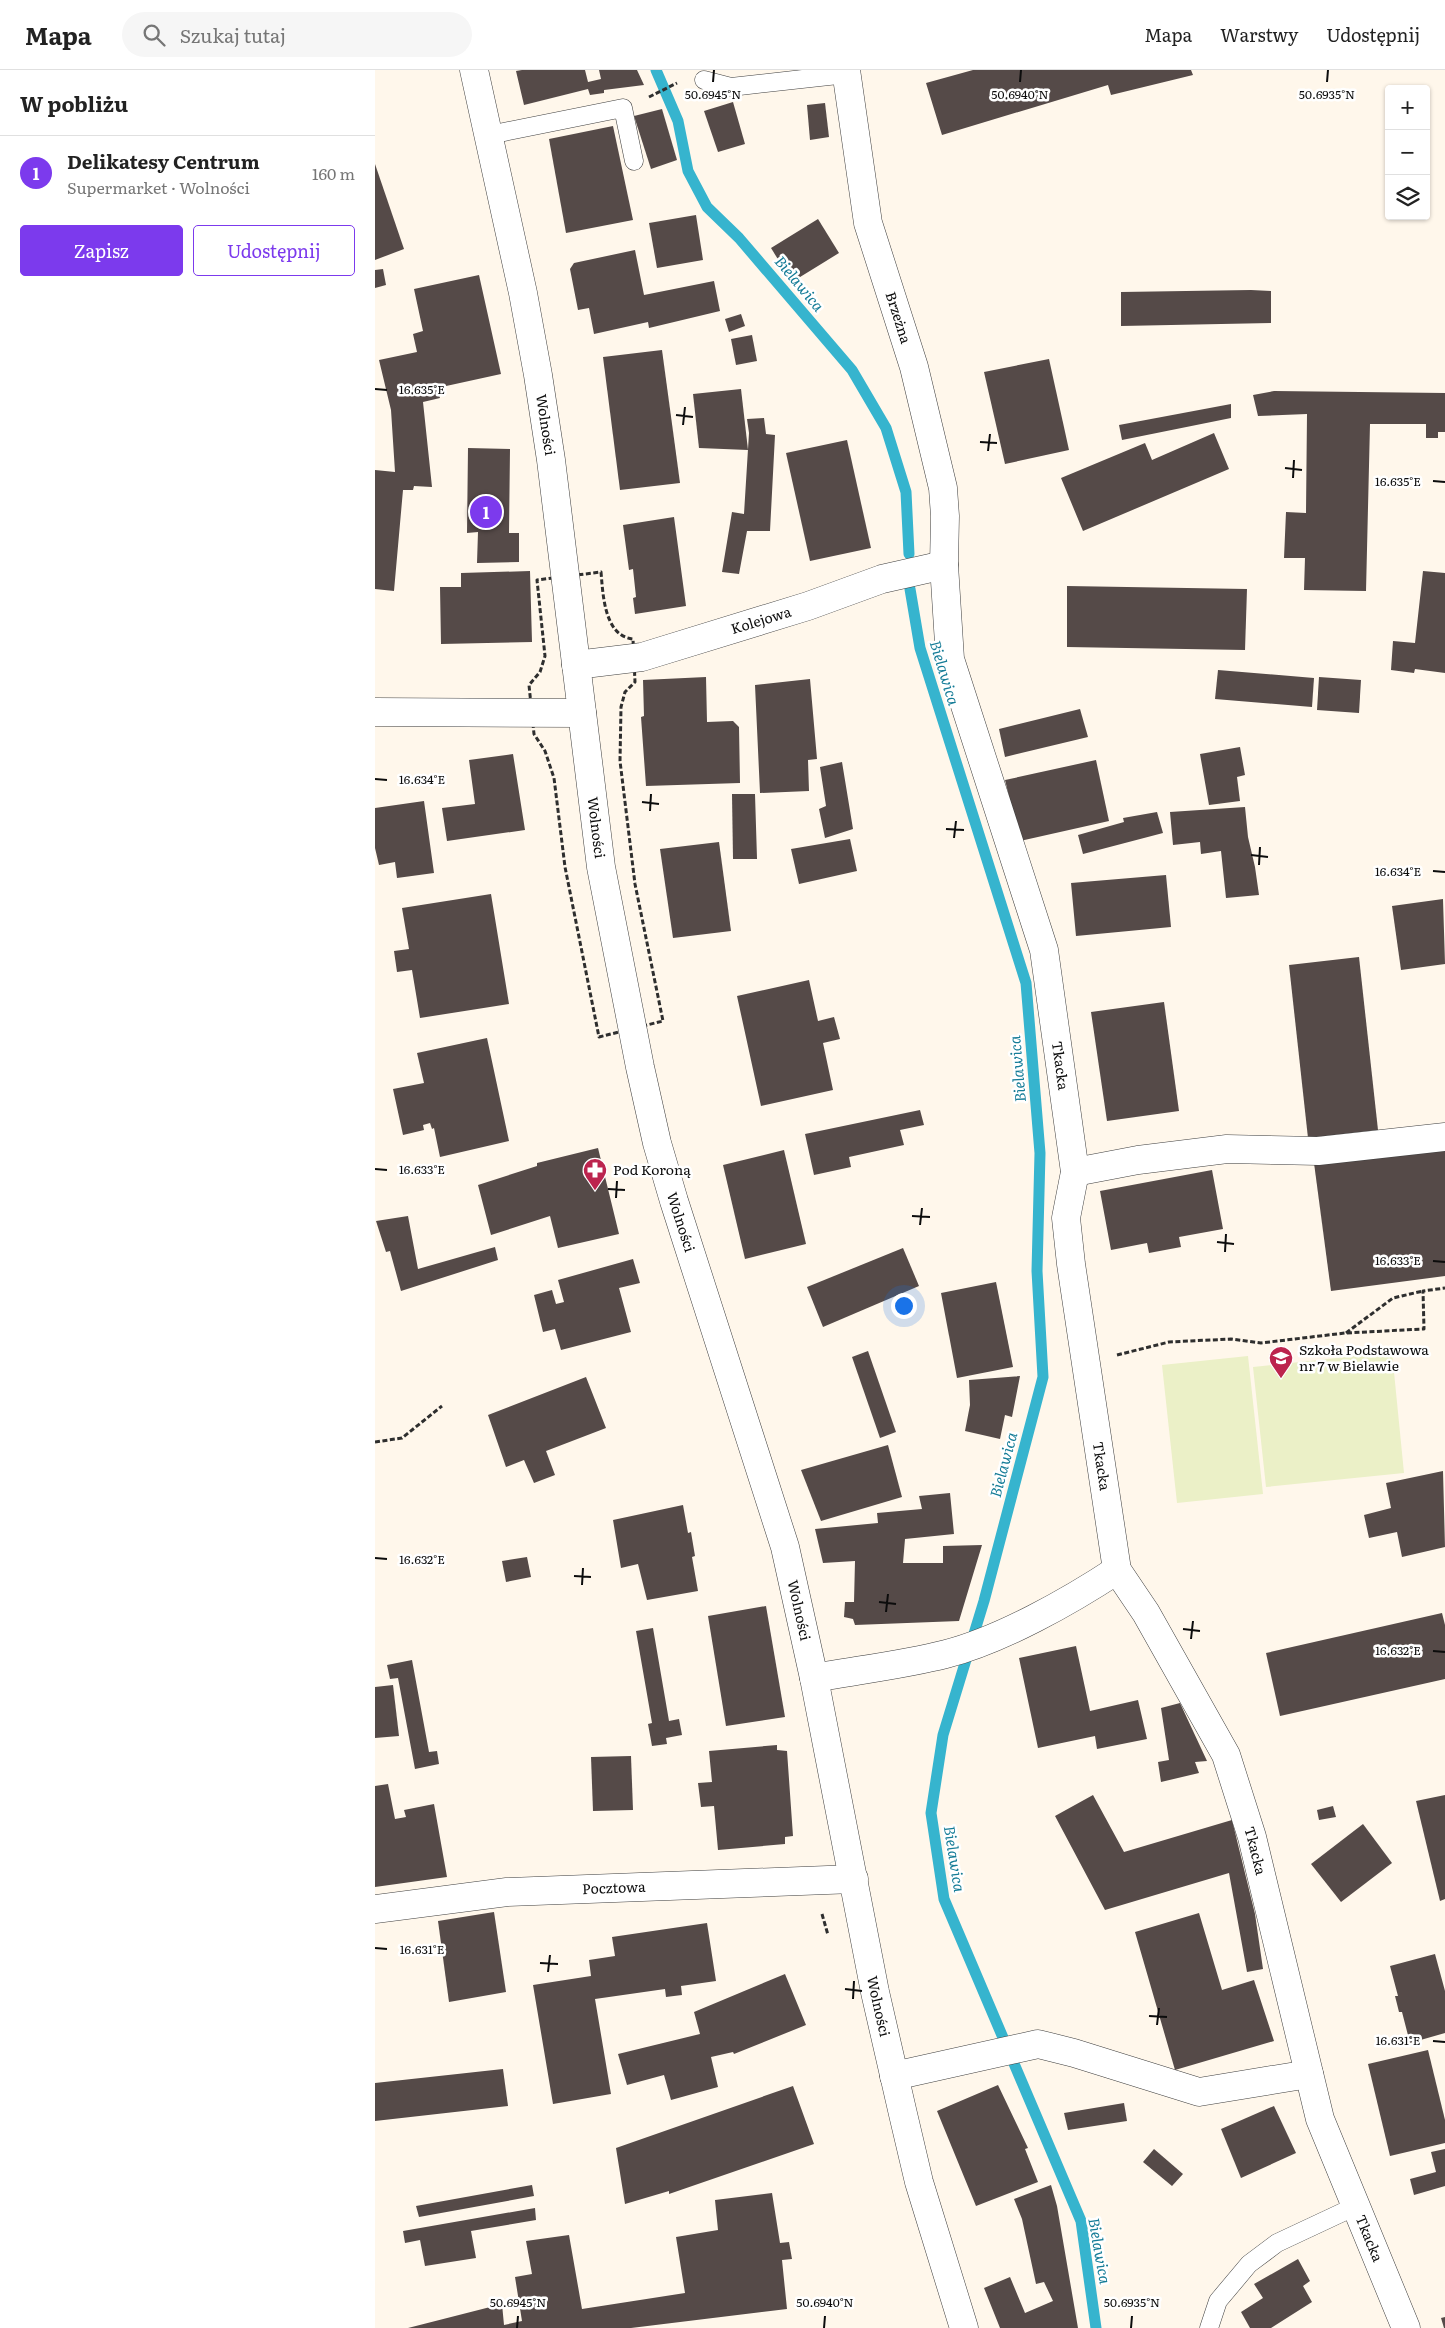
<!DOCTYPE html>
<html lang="pl">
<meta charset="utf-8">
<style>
:root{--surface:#fff;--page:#f6f6f6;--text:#222;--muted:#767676;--line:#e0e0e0;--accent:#7c3aed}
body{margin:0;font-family:Literata,serif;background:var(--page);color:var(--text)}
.controls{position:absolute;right:15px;top:15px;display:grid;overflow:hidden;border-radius:5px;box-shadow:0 1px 4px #0004}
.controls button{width:45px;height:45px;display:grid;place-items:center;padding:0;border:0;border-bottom:1px solid var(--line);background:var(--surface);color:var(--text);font:25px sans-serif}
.you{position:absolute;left:528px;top:1235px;width:18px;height:18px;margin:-12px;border:4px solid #fff;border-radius:50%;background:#1a73e8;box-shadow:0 0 0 8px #1a73e833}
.badge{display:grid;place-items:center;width:32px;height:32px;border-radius:50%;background:var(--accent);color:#fff;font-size:16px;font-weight:700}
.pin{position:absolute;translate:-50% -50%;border:2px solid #fff;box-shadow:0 1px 5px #0006}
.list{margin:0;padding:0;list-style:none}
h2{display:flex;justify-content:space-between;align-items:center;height:65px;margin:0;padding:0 20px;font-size:21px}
h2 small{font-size:16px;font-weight:400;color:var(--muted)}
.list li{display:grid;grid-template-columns:32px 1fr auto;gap:15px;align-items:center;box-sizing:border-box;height:75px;padding:0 20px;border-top:1px solid var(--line)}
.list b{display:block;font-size:19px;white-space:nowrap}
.list p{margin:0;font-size:16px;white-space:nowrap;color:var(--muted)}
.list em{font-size:16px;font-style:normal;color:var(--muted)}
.actions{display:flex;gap:10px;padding:15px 20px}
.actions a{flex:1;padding:11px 0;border:1px solid var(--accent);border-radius:5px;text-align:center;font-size:18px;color:var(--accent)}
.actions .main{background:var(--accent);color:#fff}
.icon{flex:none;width:28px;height:28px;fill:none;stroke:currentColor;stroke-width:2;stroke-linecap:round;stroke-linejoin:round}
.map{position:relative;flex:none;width:1070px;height:2258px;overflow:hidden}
header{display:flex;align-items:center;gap:30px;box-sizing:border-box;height:70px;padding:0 25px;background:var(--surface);border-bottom:1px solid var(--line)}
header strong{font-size:24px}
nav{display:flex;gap:28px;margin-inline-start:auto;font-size:18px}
.search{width:350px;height:45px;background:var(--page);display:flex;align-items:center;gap:12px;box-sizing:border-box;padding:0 18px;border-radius:28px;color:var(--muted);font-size:19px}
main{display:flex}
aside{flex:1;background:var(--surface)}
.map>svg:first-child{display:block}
.pitch{fill:#ebf0c7}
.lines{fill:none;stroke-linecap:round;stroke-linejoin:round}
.stream{stroke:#36b4ce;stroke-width:11}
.building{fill:#554a48}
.service-casing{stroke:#3f3f3f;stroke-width:19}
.minor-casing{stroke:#3f3f3f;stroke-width:29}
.tertiary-casing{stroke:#3f3f3f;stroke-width:29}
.path{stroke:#2e2e2e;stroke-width:3;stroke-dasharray:5 2.5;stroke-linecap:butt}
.service{stroke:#fff;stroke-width:18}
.minor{stroke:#fff;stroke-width:28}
.tertiary{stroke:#fff;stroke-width:28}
.ticks{fill:none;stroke:#0c0c0c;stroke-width:2}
.labels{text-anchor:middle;stroke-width:5;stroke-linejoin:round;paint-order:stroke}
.street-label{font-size:14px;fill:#0c0c0c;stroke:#fff}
.poi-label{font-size:14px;fill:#0c0c0c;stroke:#fff;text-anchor:start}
.water-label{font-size:15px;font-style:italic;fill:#157c97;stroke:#fff}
.ticks-label{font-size:12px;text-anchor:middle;fill:#0c0c0c;stroke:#fff;stroke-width:5;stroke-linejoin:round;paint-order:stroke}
</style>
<header>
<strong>Mapa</strong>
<div class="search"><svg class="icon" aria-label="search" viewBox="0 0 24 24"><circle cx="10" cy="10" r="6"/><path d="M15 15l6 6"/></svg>Szukaj tutaj</div>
<nav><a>Mapa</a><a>Warstwy</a><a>Udostępnij</a></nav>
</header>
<main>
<aside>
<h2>W pobliżu<small></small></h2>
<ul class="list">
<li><span class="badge">1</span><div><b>Delikatesy Centrum</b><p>Supermarket · Wolności</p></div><em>160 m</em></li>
</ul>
<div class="actions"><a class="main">Zapisz</a><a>Udostępnij</a></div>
</aside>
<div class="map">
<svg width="1070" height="2258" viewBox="0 0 1070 2258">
<rect width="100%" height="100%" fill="#fff7eb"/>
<!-- pitch -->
<g class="pitch">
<path d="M1017,1282L1029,1403L891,1417L878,1297Z"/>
<path d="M873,1286L888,1424L802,1433L787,1295Z"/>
</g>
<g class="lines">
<!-- stream -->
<g class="stream">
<path d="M281,0L303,51L313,101L332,137L364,168L477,300L511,358L531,422L534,484"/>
<path d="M535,519L545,578L651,913L665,1083L662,1201L668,1307L609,1531L568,1665L556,1743L569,1829L706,2151L721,2258"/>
</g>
</g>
<!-- building -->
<g class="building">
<path d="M147,0H210L213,12L226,9L224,0H262L269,15L229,20V23L215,25L213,19L149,35L141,1Z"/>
<path d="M598,0H816L818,5L736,25L733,15L567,65L551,13Z"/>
<path d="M358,32L370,74L343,82L329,41Z"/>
<path d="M450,33L454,67L435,70L432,35Z"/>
<path d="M287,39L302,90L276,99L259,46Z"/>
<path d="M238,56L258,150L191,163L174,69Z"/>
<path d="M0,94L29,179L0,190Z"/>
<path d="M321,145L328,190L282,198L274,153Z"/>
<path d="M443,149L464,183L417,212L396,178Z"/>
<path d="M260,180L269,225L339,211L345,241L274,258L273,252L219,264L214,238L203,240L195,199L199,193Z"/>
<path d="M8,199L11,215L0,218V200Z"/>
<path d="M104,205L126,304L62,318L65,328L48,332L57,417L39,416L38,420H28L19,521L0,519V400L20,402L16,340L4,290L42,282L38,264L48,261L39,219Z"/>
<path d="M876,220L896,221V253L746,256V222Z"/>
<path d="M366,244L370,256L354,262L350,249Z"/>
<path d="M377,265L382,291L361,295L356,269Z"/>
<path d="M287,280L305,413L245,420L228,287Z"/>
<path d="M674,289L694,380L630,394L609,302Z"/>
<path d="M366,319L373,380L324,378L318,324Z"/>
<path d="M899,321L1070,323V362H1063V368H1051V354H995L991,521L929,520L930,488H909L911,442L931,443L932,344L883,346L878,325Z"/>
<path d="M856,334V348L747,370L744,355Z"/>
<path d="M389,348L391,364L400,365L395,461H372L364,504L347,502L357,442L369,444L374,363L372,349Z"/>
<path d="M839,363L854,399L708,461L686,408L770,373L777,390Z"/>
<path d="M472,370L496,478L435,491L411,383Z"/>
<path d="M93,378L135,379L134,463H144V492L102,493L103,462L92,463Z"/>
<path d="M299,447L311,536L260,544L258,528L261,527L258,499L254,500L248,455Z"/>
<path d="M155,501L157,572L66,574L65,517H86V503Z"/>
<path d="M1048,501L1070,503V603L1040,599L1039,603L1016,600L1018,571L1040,573Z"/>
<path d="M692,516L872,519L870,580L692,577Z"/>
<path d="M843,600L939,608L937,637L840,629Z"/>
<path d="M331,607L332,652L358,651L364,657L365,713L271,716L266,647L269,646L268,610Z"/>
<path d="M944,607L986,610L984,643L942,640Z"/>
<path d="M435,609L442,689L433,690L434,721L385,723L380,615Z"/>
<path d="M705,639L713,667L630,687L624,659Z"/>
<path d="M865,677L870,705L862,707L865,731L834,735L825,684Z"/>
<path d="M138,684L150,760L72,771L67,738L100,734L94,690Z"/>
<path d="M721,690L734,751L645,771L630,710Z"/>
<path d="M467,692L478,759L450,768L444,739L451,736L445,697Z"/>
<path d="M357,724H380L382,789H358Z"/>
<path d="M49,731L59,803L22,808L20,792L4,795L0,778V738Z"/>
<path d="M870,737L873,767L880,797L884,825L851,828L846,781L826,784L825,772L798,775L795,742Z"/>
<path d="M782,742L788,763L708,784L703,765L749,752L748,748Z"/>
<path d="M475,769L482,801L424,814L416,779Z"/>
<path d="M344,772L356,861L298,868L285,779Z"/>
<path d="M791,805L796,857L701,866L696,813Z"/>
<path d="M116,824L134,934L45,948L37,900L22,902L19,881L34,879L27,838Z"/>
<path d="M1068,829L1070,894L1026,900L1017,836Z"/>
<path d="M984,887L1003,1060L933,1068L914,895Z"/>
<path d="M434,910L443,951L459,947L465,969L448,973L458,1020L386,1036L362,926Z"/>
<path d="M789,932L804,1041L732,1051L716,942Z"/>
<path d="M112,968L134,1071L65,1087L59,1058L57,1059L55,1053L48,1055L49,1060L28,1065L18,1019L49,1013L42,983Z"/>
<path d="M545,1040L549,1055L525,1060L529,1075L474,1087L476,1097L439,1105L430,1064Z"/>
<path d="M1070,1077V1206L956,1221L939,1093Z"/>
<path d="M223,1078L244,1164L183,1178L175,1146L116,1165L103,1115L162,1096V1093Z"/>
<path d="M409,1080L431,1174L370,1189L348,1095Z"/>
<path d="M837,1100L848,1159L804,1167L806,1177L774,1183L772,1173L736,1180L725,1121Z"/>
<path d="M33,1146L43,1199L120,1177L123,1190L26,1221L15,1181L11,1182L1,1151Z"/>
<path d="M528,1178L544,1216L448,1257L432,1217Z"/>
<path d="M258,1189L265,1213L244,1218L256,1262L186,1280L180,1259L168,1262L159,1225L177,1220L181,1234L189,1232L183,1210Z"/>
<path d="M621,1212L638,1297L582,1308L566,1223Z"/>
<path d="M493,1281L521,1362L505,1368L477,1287Z"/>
<path d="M645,1306L637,1347L630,1345L625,1369L590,1361L595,1335L594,1310Z"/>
<path d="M211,1307L231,1358L171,1381L180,1405L159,1413L149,1390L131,1397L113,1345Z"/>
<path d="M513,1375L527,1427L446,1451L426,1400Z"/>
<path d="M1068,1401L1070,1477L1027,1487L1022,1462L994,1468L989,1445L1016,1438L1011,1413Z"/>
<path d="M575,1423L579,1464L530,1469L528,1493H568V1476L607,1475L584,1551L480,1555L478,1549L469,1547L470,1532H479L480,1491L448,1493L440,1459L503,1453L502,1443L547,1439L544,1426Z"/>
<path d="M308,1435L313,1463L316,1462L320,1486L317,1487L323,1521L272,1530L263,1494L246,1498L238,1450Z"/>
<path d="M152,1487L156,1507L131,1512L127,1491Z"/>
<path d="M391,1536L410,1647L351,1656L333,1546Z"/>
<path d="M1067,1543L1070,1555V1609L905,1646L891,1583Z"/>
<path d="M278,1558L294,1651L304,1649L307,1665L291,1668L292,1674L277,1676L273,1654L277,1653L261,1561Z"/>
<path d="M701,1576L715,1641L763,1630L772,1669L722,1679L720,1666L663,1678L644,1588Z"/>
<path d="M37,1590L54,1682L62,1681L64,1694L40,1699L23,1608L15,1609L12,1595Z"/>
<path d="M18,1615L24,1666L0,1668V1617Z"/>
<path d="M805,1633L832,1691L820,1692L824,1703L786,1712L783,1692L794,1690L786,1638Z"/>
<path d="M402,1675V1680L412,1681L418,1766L410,1767V1774L343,1780L339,1736L326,1737L323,1713L337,1712L334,1681Z"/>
<path d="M256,1686L258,1740L218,1741L216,1687Z"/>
<path d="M13,1714L20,1749L31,1747L29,1740L59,1734L72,1807L0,1817V1716Z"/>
<path d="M718,1725L749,1782L857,1750L880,1844L888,1899L872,1902L854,1803L730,1840L680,1746Z"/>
<path d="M1070,1725V1829L1065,1831L1041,1731Z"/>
<path d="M958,1736L961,1747L944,1750L942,1740Z"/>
<path d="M988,1754L1017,1793L966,1832L936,1794Z"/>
<path d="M119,1842L131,1922L74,1932L63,1851Z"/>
<path d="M824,1843L847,1920L879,1910L899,1971L800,2000L760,1862Z"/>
<path d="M332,1853L341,1911L306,1916L307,1925L291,1927L290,1919L220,1929L236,2024L178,2034L158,1915L216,1906L214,1890L240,1886L237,1867Z"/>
<path d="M1060,1884L1070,1921V1963L1035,1973L1027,1942H1024L1020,1926H1023L1015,1896Z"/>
<path d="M410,1904L431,1955L359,1984L358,1982L336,1987L343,2017L296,2030L289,2005L252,2015L243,1984L325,1964L319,1942Z"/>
<path d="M1053,1980L1070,2050V2073L1015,2086L993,1994Z"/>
<path d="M128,1999L133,2036L0,2051V2013Z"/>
<path d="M623,2015L653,2078L650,2079L663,2112L601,2136L562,2041Z"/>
<path d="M418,2016L439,2074L294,2124V2121L250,2134L241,2078Z"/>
<path d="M749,2033L752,2051L693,2060L689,2043Z"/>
<path d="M899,2036L921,2083L866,2108L846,2059Z"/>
<path d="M779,2079L808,2104L797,2116L768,2092Z"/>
<path d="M1070,2079V2116L1039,2125L1035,2109L1061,2102L1056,2082Z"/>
<path d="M157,2115L159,2126L44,2147L41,2136Z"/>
<path d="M676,2115L682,2136L703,2258H625L609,2218L635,2207L650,2243L678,2231L669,2212L661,2214L647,2149L639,2129Z"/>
<path d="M397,2123L405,2173L414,2172L417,2189L407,2190L412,2239L256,2258H33L127,2234L129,2255L147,2251L140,2207L157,2204L151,2171L194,2165L207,2239L310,2223L301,2167L343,2160L340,2130Z"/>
<path d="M160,2138L161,2150L96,2161L101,2188L50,2196L45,2170L30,2173L28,2161Z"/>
<path d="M923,2189L935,2211L928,2216L937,2232L896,2258H875L866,2242L888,2228L879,2214Z"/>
<path d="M1070,2247V2258H1069L1066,2248Z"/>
</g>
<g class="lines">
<!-- service casing -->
<g class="service-casing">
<g id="service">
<path d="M329,10L356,17L472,4"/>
<path d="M114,65L248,38L259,91"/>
<path d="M834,2258L843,2231L874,2194L902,2173L981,2136"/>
</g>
</g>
<!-- minor casing -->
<g class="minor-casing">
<g id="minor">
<path id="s1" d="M471,0L493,153L539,297L568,418L570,446L569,495L575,589L669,880L700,1102L691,1148L696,1194L742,1500L771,1543L851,1685L877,1767L945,2049L1031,2258"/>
<path id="s2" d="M201,595L267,587L433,536L507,509L569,495"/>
<path d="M0,642L207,643"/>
<path d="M700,1102L763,1090L852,1079L943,1081L1070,1067"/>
<path d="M439,1608C483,1600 528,1595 571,1584C626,1570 695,1531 742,1500"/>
<path id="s3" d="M0,1839L132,1822L479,1809"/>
<path d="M519,2006L663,1974L699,1983L824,2022L934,2004"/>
</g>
</g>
<!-- tertiary casing -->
<g class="tertiary-casing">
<g id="tertiary">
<path id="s4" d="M99,0L148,223L163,305L176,390L226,797L265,997L282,1073L299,1131L410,1477L439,1608L500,1922L528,2044L544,2112L589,2258"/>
</g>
</g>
<!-- path -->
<g class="path">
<path d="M274,27L302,13"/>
<path d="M226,502C228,524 229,566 258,569L260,612L250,622L246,637L245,691L260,814L288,951L224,967L190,797L179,708L170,681L159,664L154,615L165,602L170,586L162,510Z"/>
<path d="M971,1263L1018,1228L1048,1221"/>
<path d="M742,1285L794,1272L856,1269L886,1273L970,1263L1049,1259L1048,1221L1070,1218"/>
<path d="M0,1372L27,1368L67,1336"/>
<path d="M447,1844L453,1865"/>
</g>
<!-- service -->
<use href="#service" class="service"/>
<!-- minor -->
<use href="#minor" class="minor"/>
<!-- tertiary -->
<use href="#tertiary" class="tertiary"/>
</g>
<!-- ticks -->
<path class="ticks" d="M338,12L339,0M645,12L646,0M952,12L953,0M0,319L12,320M301,345L318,347M308,355L310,337M605,372L622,373M613,381L615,364M910,398L927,400M918,408L919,390M1058,411L1070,412M0,709L12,710M267,732L284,734M275,741L276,724M571,759L589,760M579,768L581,751M876,785L893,787M884,795L885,777M1058,801L1070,802M0,1099L12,1100M233,1119L250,1120M241,1128L242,1111M537,1146L555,1147M545,1155L547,1138M842,1172L859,1174M850,1182L851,1164M1058,1191L1070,1192M0,1488L12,1489M199,1506L216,1507M207,1515L208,1498M504,1532L521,1534M511,1542L513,1524M808,1559L825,1561M816,1569L818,1551M1058,1581L1070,1582M0,1878L12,1879M165,1893L183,1894M173,1902L175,1885M470,1919L487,1921M478,1929L479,1911M774,1946L792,1947M782,1955L784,1938M1058,1971L1070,1972M142,2258L143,2246M449,2258L450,2246M756,2258L757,2246"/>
<!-- icons -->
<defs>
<g id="pharmacy-pin" transform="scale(1.25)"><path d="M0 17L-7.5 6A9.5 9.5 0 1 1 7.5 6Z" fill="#bc244e" stroke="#fff"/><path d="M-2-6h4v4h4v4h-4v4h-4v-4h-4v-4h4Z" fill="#fff"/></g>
<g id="school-pin" transform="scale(1.25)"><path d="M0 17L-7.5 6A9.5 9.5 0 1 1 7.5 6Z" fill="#bc244e" stroke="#fff"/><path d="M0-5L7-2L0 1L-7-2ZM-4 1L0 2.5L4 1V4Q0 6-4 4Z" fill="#fff"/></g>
</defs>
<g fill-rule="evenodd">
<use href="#pharmacy-pin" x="220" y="1100"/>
<use href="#school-pin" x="906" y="1288"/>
</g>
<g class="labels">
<!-- street labels -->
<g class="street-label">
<text dy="5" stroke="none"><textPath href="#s1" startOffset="254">Brzeżna</textPath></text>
<text dy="5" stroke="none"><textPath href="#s4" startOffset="362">Wolności</textPath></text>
<text dy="5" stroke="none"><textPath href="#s2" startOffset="191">Kolejowa</textPath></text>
<text dy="5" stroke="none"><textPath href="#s4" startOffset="768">Wolności</textPath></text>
<text dy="5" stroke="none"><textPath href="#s1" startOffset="1024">Tkacka</textPath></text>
<text dy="5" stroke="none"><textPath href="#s4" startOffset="1172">Wolności</textPath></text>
<text dy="5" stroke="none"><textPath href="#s1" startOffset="1429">Tkacka</textPath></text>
<text dy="5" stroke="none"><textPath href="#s4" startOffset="1578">Wolności</textPath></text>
<text dy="5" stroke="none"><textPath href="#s1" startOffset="1849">Tkacka</textPath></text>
<text dy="5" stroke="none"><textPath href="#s3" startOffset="240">Pocztowa</textPath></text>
<text dy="5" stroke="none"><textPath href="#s4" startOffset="1982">Wolności</textPath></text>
<text dy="5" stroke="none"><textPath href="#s1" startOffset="2254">Tkacka</textPath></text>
</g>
<!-- poi labels -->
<g class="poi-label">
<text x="238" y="1105">Pod Koroną</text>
<text x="924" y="1285">Szkoła Podstawowa<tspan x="924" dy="16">nr 7 w Bielawie</tspan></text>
</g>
<!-- water labels -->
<g class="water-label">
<text transform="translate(424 214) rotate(50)" y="5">Bielawica</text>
<text transform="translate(569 603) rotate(73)" y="5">Bielawica</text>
<text transform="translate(643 999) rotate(-95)" y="5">Bielawica</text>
<text transform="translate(629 1395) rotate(-75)" y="5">Bielawica</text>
<text transform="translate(579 1789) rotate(81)" y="5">Bielawica</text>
<text transform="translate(724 2181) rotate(80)" y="5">Bielawica</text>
</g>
</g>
<g class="ticks-label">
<text x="338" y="29">50.6945°N</text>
<text x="645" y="29">50.6940°N</text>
<text x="952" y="29">50.6935°N</text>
<text x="47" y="324">16.635°E</text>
<text x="1023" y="416">16.635°E</text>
<text x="47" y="714">16.634°E</text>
<text x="1023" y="806">16.634°E</text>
<text x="47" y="1104">16.633°E</text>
<text x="1023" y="1195">16.633°E</text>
<text x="47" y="1494">16.632°E</text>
<text x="1023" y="1585">16.632°E</text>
<text x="47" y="1884">16.631°E</text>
<text x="1023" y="1975">16.631°E</text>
<text x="143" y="2237">50.6945°N</text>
<text x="450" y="2237">50.6940°N</text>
<text x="757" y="2237">50.6935°N</text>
</g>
</svg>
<div class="controls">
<button>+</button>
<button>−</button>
<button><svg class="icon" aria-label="layers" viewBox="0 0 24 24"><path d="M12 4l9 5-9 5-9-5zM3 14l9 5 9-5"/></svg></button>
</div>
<div class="you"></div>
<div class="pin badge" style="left:111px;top:442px">1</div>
</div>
</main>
